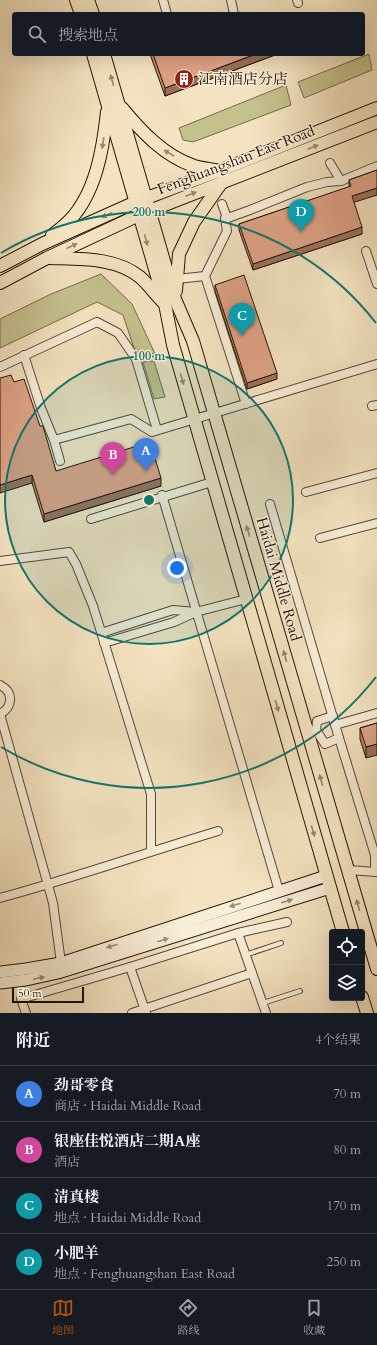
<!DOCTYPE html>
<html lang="zh">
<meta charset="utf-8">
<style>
:root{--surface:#171b24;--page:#242831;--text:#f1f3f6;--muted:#9ea1a6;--line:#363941;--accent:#b45309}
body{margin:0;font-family:Cardo,"Noto Serif SC",serif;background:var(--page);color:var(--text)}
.controls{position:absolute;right:12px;bottom:12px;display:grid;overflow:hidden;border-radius:4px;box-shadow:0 4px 16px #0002}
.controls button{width:36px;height:36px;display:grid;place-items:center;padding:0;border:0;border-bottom:1px solid var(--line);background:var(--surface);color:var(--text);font:20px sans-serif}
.scale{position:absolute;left:12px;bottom:10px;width:72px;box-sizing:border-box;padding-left:4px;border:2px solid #231407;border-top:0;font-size:11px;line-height:14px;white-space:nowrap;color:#231407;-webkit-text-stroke:3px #f8edd7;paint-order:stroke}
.you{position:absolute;left:177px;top:568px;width:14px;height:14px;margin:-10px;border:3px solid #fff;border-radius:50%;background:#1a73e8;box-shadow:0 0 0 6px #1a73e833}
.badge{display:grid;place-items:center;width:26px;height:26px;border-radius:50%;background:var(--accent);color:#fff;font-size:13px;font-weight:700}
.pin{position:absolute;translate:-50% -33px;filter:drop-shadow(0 1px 2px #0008)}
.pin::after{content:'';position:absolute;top:21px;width:14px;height:12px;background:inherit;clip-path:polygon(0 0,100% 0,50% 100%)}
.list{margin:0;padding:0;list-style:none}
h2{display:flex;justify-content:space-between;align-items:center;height:52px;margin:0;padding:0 16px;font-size:17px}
h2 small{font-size:13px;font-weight:400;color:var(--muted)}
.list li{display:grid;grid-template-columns:26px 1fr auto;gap:12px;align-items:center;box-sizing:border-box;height:56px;padding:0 16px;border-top:1px solid var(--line)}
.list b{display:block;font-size:15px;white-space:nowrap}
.list p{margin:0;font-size:13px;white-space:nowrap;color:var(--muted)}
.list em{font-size:13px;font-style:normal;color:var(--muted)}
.icon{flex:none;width:22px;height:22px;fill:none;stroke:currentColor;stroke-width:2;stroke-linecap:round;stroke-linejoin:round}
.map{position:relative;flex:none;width:377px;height:1013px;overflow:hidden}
.search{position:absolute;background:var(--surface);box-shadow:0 4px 16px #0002;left:12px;right:12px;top:12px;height:44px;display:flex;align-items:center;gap:10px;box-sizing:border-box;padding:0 14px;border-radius:4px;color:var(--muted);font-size:15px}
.sheet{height:276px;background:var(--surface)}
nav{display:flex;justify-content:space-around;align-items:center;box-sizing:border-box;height:56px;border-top:1px solid var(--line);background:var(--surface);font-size:11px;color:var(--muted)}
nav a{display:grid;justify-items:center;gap:2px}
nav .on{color:var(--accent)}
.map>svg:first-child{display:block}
.green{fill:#c4c18d;stroke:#746a4a}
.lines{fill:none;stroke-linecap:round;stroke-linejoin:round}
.lane-casing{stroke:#574836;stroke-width:6}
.street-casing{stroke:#574836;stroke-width:10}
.secondary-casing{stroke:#231407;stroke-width:13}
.primary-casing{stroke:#231407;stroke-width:14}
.lane{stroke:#f8edd7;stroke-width:4}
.street{stroke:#f8edd7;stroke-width:8}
.secondary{stroke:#f8edd7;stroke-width:11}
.primary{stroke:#f4e3c1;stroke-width:12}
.wall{fill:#be8b73;stroke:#231407}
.shaded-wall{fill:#9b715e;stroke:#231407}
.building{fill:#dda286;stroke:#231407}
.oneway{fill:#96866d}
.oneway2{fill:#988b79}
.ring{fill:none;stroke:#0f766e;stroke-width:2}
.labels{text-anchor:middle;stroke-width:3;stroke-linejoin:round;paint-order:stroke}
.poi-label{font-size:15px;fill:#231407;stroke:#f8edd7;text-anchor:start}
.street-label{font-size:15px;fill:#231407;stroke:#f8edd7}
.centre{fill:#0f766e;stroke:#f8edd7;stroke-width:2}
.ring-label{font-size:12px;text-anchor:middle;font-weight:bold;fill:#0f766e;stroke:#f8edd7;stroke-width:3;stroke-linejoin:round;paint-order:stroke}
</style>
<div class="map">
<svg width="377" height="1013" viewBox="0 0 377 1013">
<rect width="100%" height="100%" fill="#f4e3c1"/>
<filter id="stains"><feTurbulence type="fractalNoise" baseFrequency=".005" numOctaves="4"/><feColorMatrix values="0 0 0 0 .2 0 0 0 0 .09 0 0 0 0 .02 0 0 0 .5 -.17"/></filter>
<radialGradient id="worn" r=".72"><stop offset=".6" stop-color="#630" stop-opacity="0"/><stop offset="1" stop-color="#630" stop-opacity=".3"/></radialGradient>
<!-- green -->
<g class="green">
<path d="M369,54L372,70L304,98L298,82Z"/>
<path d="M286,85L291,105L193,142L183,140L179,128Z"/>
<path d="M101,274L132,304L155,354L135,351L123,315L97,302L0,348V319L51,294Z"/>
<path d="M154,361L165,397L154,399L143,362Z"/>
</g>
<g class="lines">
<!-- lane casing -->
<g class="lane-casing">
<g id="lane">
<path d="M245,955L281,943"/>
<path d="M263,1003L300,991"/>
</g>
</g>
<!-- street casing -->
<g class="street-casing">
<g id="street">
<path d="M163,0L167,14"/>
<path d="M231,0L234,14"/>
<path d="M297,0L298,3"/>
<path d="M330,163L341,181"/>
<path d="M222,204L226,215L225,219"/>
<path d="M366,251L377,284"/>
<path d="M177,279L205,276"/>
<path d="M24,355L41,408L54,440L60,461"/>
<path d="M0,367L97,322L118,333L136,359L157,430"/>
<path d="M246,404L205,276L227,231L225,219L250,210L307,187L327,182L341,181L377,166"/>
<path d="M372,406L377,405"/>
<path d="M54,440L131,419L152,432L377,364"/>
<path d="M306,492L377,473"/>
<path d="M162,495L279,891"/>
<path d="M270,504L339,738L375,855V872"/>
<path d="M91,519L212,482"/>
<path d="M320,538L377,523"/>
<path d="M0,561L69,552L76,564L93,606L151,794V851"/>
<path d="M101,633L173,610L196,612"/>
<path d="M104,643L174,622L196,612L246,599"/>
<path d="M0,685C14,692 13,707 0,714"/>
<path d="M0,714L53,903L61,963"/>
<path d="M333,716L317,721L316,730L325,744L339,738"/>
<path d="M335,725L377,713"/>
<path d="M348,870L377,872"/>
<path d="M0,898C73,878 145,853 218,831"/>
<path d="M238,933L266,1013"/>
<path d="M130,967L146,1013"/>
<path d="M26,1013L21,999L130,967L238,933L287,922"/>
<path d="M132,1013L252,973"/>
</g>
</g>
<!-- secondary casing -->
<g class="secondary-casing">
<g id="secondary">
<path d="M0,972L26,969L61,963L326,876"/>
<path d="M0,983L26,980L58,973L330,888"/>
</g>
</g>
<!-- primary casing -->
<g class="primary-casing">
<g id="primary">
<path d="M76,0L81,14"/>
<path d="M88,0L93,14"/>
<path d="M93,54L165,304L173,345L343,932"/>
<path d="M104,54L175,299L193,341L377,969"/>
<path d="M122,108C141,131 164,156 194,166C202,168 210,169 219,171"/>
<path d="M52,235C58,231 64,226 69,221C96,193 103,149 107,112"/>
<path d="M50,258C80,259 115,257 140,277C148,284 155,294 163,302"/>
<path d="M0,266L42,244L136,202L219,171L377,108"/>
<path d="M0,283L47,258L139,215L377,122"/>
<path d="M176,291L179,254L194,222L222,182"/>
<path d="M362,997L367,1013"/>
</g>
</g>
<!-- lane -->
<use href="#lane" class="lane"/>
<!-- street -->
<use href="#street" class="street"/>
<!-- secondary -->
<use href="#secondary" class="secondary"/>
<!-- primary -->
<use href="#primary" class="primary"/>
</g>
<!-- wall -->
<g class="wall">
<path d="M150,54H275V55L165,96Z"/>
<path d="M377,170L353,202L362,234L253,270L239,230V224L349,187V180Z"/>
<path d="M215,285L277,379L247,389L215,291Z"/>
<path d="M14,382L40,426L56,471L161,486L44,522L32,483Z"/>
<path d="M377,723L366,758L360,739V728Z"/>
</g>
<!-- shaded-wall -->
<g class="shaded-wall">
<path d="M256,54H275V55L165,96V88Z"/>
<path d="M377,188V195L352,203V196Z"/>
<path d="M362,227V234L253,270V264Z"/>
<path d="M277,373V379L247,389V383Z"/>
<path d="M32,475V483L0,493V485Z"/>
<path d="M161,478V486L44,522V514Z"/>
<path d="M377,744V755L366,758V747Z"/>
</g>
<!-- building -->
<g class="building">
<path d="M153,54H256L165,88Z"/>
<path d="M377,170V188L352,196L362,227L253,264L239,224L351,186L349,180Z"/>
<path d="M244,275L277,373L247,383L215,285Z"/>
<path d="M11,375L14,382L24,379L40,426H43L56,471L150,442L161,478L44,514L32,475L0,485V378Z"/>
<path d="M377,723V744L366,747L360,728Z"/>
</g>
<!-- one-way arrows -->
<defs><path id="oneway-solid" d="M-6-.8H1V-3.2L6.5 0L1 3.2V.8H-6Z"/></defs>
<g class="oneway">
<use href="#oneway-solid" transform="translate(112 80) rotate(-106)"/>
<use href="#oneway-solid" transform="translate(103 143) rotate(99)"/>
<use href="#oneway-solid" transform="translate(313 147) rotate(-21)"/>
<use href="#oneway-solid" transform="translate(169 153) rotate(-149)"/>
<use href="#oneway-solid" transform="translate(191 194) rotate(-21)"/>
<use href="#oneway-solid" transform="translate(107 215) rotate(155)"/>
<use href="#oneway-solid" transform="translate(146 240) rotate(75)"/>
<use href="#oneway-solid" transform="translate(72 246) rotate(-25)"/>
<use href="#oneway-solid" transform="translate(182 379) rotate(74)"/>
<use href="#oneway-solid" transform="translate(248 531) rotate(-106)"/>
<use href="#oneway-solid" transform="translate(285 656) rotate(-106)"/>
<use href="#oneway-solid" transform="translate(277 706) rotate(74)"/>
<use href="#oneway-solid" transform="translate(321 780) rotate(-106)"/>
<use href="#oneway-solid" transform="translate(313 831) rotate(74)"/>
<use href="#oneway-solid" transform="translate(358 905) rotate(-106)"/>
</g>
<g class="oneway2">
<use href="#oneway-solid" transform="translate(287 901) rotate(-17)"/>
<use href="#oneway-solid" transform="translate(235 905) rotate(162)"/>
<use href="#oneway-solid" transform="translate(163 940) rotate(-17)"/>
<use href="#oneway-solid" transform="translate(112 946) rotate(162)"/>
<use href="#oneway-solid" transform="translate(39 978) rotate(-12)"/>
</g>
<!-- distance rings -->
<circle cx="149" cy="500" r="144" fill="#0f766e" fill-opacity=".12"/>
<g class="ring">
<circle cx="149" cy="500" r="144"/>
<path d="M376 677A288 288 0 0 1 1 747M1 253A288 288 0 0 1 376 323"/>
</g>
<!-- icons -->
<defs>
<g id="building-disc" transform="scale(1)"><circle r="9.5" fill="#8f2418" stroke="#f8edd7"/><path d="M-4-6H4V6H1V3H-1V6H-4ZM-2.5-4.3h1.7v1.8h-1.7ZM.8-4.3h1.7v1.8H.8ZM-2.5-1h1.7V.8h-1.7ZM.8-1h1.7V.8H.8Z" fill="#fff"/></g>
</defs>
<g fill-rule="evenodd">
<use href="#building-disc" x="184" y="79"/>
</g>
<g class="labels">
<!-- poi labels -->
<g class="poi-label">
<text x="198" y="84">江南酒店分店</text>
</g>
<!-- street labels -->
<g class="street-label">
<text transform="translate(236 160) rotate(-21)" y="5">Fenghuangshan East Road</text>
<text transform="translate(279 579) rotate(74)" y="5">Haidai Middle Road</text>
</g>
</g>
<circle cx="149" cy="500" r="6" class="centre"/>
<g class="ring-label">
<text x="149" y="216">200 m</text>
<text x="149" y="360">100 m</text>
</g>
<rect width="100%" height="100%" filter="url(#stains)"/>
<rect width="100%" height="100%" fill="url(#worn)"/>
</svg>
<div class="controls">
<button><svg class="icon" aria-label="locate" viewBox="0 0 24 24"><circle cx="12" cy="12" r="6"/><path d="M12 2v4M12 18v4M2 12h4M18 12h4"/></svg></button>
<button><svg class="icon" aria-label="layers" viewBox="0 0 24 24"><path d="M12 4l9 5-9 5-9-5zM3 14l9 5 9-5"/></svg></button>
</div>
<div class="scale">50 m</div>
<div class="you"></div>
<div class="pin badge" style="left:146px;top:471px;background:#3f7fe0">A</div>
<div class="pin badge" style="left:113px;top:475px;background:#d1479c">B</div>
<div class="pin badge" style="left:242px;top:336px;background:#0f9aa8">C</div>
<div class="pin badge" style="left:301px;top:232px;background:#0f9aa8">D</div>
<div class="search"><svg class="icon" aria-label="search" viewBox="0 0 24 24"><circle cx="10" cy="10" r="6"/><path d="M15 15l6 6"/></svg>搜索地点</div>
</div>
<section class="sheet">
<h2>附近<small>4个结果</small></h2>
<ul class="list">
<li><span class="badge" style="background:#3f7fe0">A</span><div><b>劲哥零食</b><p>商店 · Haidai Middle Road</p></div><em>70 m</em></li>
<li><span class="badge" style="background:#d1479c">B</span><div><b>银座佳悦酒店二期A座</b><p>酒店</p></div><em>80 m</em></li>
<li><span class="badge" style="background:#0f9aa8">C</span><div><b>清真楼</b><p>地点 · Haidai Middle Road</p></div><em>170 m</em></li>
<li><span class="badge" style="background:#0f9aa8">D</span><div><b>小肥羊</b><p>地点 · Fenghuangshan East Road</p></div><em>250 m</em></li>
</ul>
</section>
<nav>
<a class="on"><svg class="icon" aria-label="map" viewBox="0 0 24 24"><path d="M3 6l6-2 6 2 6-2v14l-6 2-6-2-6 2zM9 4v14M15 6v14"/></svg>地图</a>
<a><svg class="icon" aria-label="directions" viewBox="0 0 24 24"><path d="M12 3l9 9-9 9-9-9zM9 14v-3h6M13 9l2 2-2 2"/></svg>路线</a>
<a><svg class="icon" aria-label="saved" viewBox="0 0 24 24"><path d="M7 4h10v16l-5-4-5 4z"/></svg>收藏</a>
</nav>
